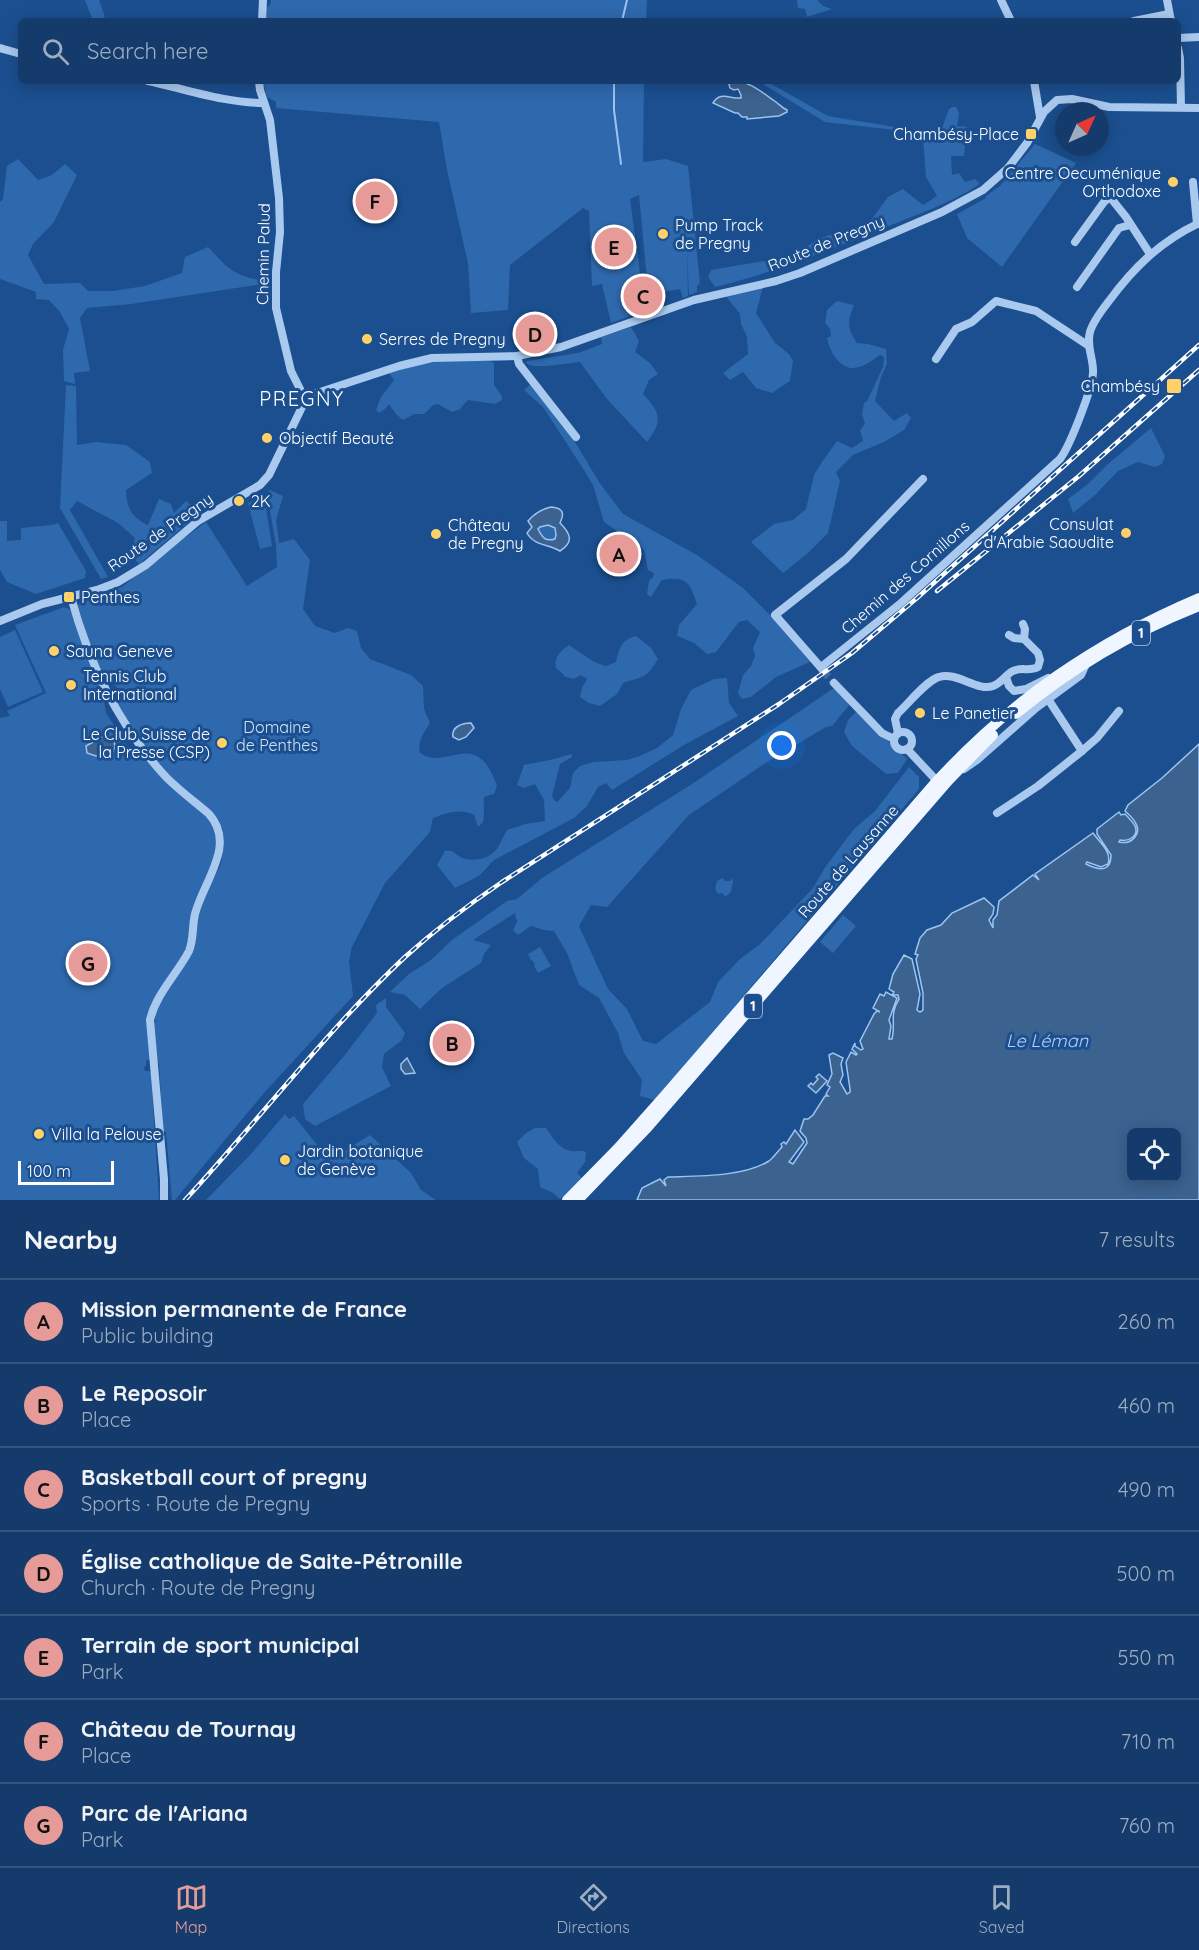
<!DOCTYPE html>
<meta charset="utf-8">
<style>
:root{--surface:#143b6b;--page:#1d4271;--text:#f1f3f6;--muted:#9dadc1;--line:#33557e;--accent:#e69b98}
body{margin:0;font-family:Quicksand,sans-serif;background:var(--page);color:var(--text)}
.controls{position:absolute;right:18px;bottom:18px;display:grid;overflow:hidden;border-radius:9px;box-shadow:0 3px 15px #0003}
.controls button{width:54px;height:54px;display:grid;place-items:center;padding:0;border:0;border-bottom:2px solid var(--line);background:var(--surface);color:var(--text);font:30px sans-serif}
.compass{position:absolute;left:1055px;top:102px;width:54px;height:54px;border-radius:50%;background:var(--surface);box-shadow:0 3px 15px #0003;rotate:45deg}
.scale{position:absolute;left:18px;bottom:15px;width:96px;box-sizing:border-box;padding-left:6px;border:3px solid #fff;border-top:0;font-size:16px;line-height:21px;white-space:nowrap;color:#fff;-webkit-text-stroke:4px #1b4f8f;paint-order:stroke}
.you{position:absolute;left:782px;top:746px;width:21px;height:21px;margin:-15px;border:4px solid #fff;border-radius:50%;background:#1a73e8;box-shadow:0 0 0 9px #1a73e833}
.badge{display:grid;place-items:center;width:39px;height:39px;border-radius:50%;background:var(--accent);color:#111;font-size:20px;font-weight:700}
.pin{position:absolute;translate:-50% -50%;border:3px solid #fff;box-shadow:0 2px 6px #0006}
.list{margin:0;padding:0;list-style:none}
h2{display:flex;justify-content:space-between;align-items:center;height:78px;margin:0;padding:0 24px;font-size:26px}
h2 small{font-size:20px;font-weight:400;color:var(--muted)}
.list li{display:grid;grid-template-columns:39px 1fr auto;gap:18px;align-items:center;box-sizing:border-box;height:84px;padding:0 24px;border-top:2px solid var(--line)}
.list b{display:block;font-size:22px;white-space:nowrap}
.list p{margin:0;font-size:20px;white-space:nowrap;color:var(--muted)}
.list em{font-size:20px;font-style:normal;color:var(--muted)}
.icon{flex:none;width:33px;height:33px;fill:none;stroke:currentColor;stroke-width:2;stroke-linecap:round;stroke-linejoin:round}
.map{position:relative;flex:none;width:1199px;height:1200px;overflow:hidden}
.search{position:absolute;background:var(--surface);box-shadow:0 3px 15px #0003;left:18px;right:18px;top:18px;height:66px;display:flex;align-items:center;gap:15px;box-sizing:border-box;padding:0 21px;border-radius:9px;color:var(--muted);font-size:22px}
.sheet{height:666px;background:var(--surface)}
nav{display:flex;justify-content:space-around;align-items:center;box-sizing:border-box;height:84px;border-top:2px solid var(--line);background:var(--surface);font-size:16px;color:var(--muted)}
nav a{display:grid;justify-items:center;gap:3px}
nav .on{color:var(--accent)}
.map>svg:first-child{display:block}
.green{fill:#2e69ad;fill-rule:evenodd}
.water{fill:#3c6290;stroke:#9cc4f0;stroke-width:1.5;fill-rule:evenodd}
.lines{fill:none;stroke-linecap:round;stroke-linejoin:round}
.stream{stroke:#9cc4f0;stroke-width:2}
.minor-tunnel{stroke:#3d69a0;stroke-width:8;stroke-dasharray:8 4;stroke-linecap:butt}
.minor{stroke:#a9c9ee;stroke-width:8}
.major{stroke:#f0f6ff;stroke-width:10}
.rail-casing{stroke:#fff;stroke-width:4.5}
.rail{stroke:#1b4f8f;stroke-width:2;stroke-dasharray:7;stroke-linecap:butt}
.poi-dot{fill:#ffd166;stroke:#1b4f8f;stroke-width:2}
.labels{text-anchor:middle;stroke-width:6;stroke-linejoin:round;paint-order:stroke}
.shield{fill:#1b4f8f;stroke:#bbcadd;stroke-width:1.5}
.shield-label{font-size:15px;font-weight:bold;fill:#fff}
.poi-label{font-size:16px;fill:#fff;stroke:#1b4f8f;text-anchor:start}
.street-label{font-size:16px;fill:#fff;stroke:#1b4f8f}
.park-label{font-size:16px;fill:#cfe3fa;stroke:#1b4f8f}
.water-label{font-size:18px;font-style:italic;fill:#b5d3f5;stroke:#1b4f8f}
.quarter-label{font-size:20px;letter-spacing:1.5px;fill:#fff;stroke:#1b4f8f}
</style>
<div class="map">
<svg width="1199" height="1200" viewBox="0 0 1199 1200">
<rect width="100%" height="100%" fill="#1b4f8f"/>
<!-- green -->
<g class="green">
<path d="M85,0H99L105,17L93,21Z"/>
<path d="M271,0H647L646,21H265L266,8L270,5Z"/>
<path d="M797,0H817L823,6L832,9L807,17L805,9L798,8Z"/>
<path d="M263,81H644L643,162L666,159L688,166L700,283L697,286V292L689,295L687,250L688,296L683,298L680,289L658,293L657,306L611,323L602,284L592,286L589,211L583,208L510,265L508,310L471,313L468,263L447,170L439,122L276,108V102L267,97ZM639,195L647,280L646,285L642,288L630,199Z"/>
<path d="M758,81H766L828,116L919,131H941L949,109L953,107H956L959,113L957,126L967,127L964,156H951L952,175L959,173L965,182L975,179L980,184C952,203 915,215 884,228C828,250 774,273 715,287L708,277L711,270L782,258L799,252L815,241L829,235L842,233L869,223L888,197L903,189L923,205L937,196L926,177L923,138L895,130L825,122Z"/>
<path d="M1035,144L1076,163L1002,267L967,238L957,214L986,198V196L1000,186Z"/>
<path d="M18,159L38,180L52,175L65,164L77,175L54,222L33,244L28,255L44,284L80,283L88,291H113L145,286L182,273L185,257L208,247C226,266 234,277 262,280L263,284L131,304L87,308L80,318L90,371L74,373L75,384L64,381L63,350L69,329L60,312L49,300L36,299V292L0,279V202L3,199L7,166Z"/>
<path d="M763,287L756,313L775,343L789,354L793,361L790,381L772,393L756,388L743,372L730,380L723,373L748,354L747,337L741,324L740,314L725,295Z"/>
<path d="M837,301L854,305C847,322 847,328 857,343L868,344L886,349L887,364L881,377L875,401L894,421L907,413L911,418L904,430L884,442L853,455L836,472L840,481L828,533L808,553L783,573L751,542L774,524L793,520L806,509L814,475L824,459L837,441L852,448L863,441L860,430L865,424L862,414L864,403L867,401L883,367L884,357L880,355C874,359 867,365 859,367C842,373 830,353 827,338L831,336L830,329L825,323L827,310Z"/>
<path d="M631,327L639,341L635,352L650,363L658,374L649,380L643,394C661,413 663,421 647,442L607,399L580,362C567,363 535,370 526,363L527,361L578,353L602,344L601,337Z"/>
<path d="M452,360L490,361L494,363V385L502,396V400L495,404L468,400L460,409L452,412L438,404L433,405L424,414H414L403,420L396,414L389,404L384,410L379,413L376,410L381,397L394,380L389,373L419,364Z"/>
<path d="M531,384L575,442L599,482L623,514L697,555L743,588L774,619L810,662L776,677L751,697L742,699L738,693L743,675L751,666L755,656L753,648L760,632L747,620L739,622L716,652L707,654L694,643L677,636L679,625L697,604C690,582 686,576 662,580L651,597L647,594L649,581L653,577L654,573L648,570L644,550L633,539L620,533L604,522L593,485L582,467L543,407L524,390Z"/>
<path d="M66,385L76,386L77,445L96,442L126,445L150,462L152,473L126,490C126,507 132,518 148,525L159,499L171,504L174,513L186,501L193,507L197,515L139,564C131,555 133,549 135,538L118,523L77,501L70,510L108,577L101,579L60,508Z"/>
<path d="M1151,428L1165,456L1162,464L1155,467L1138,462L1118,471L1095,495L1073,513L1068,499L1088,484L1108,464Z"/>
<path d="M270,490L283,496L276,520L279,543L294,539L310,560L303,609L315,626L335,633L348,628L357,631L361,648L370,659L411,675L423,686L424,709L430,723C424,733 417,741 420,753C447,772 476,725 497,786L494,794L484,797C483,806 485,813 483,822L478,827L474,815C460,808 447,813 433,818L430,832L385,883L352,947L349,961L353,996L264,1093L175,1200H172L166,1132L163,1130L159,1064L155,1059L153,1024L156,1021L153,1017L171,982L181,968L205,895L221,864L224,844L223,831L218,818L177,783L153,756L135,733L114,699L121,692L100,670L90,649L78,605L82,600L122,587L182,538L186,537L206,522L247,586L277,567L276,545L267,494Z"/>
<path d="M264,496L272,546L260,549L248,503Z"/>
<path d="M0,521H7V541L21,540V528L52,525L58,523L86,571L85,578L36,594L7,582L0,570Z"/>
<path d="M546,525L553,526C556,529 557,535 555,539C545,542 542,537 538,529L540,527Z"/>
<path d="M64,607L71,610L102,690L106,713L126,744L136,756L144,755L213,822L217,841L211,870L193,907L187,946L151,1009V1059L146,1061V1065L144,1068L145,1071H149L151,1073L159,1200H0V718L10,716L7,711L46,693L15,625Z"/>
<path d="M15,630L43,692L8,707L0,689V637Z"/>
<path d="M636,636L651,648L658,659C646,679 644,676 623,683L617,694L600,706L589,703L580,697L582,688L587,679L581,675L574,679L566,677L556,668C554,656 560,652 569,645L594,662L606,666L616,662C619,649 622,639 636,636Z"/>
<path d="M727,678L729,703L738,716L684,745L612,790L606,783L598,787L587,806L574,818L494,860L479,876L455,888L437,865L445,851C454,850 454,854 462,858C472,862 488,859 495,851C500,846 503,836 507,830L525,824L545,821L544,800L535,784L524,788L517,785L524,765L550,760L572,754V757L560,764L552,796L554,800L557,802L570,788L573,773L580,766L593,762L627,760L640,756L657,748L673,735L681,709L691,690L714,679Z"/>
<path d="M834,688L850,704L832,726L826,727L767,762L689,815L607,907L591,905L579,926L608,989L627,1009L643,1041L656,1044L710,1002L718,982L740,959L760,944L813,888L826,866L854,829L875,811L909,767L919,777V789L655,1100L640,1096L642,1080L624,1053L618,1033L599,998L579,985L567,953L554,931L544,930L531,926L518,935L513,930L517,922L515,913L473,940L491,945L484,954L481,963L442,988L420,1009L405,995L390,992L409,974L431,960L452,940L507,901L517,899L542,878L692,784Z"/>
<path d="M857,711L907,759L898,773L886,774L852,746L844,732L848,720Z"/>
<path d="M723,878L725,881H730L732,878L733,881L731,892L725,897L723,893L718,894L715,889L717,881Z"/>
<path d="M843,915L856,926L833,953L820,942Z"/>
<path d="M540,947L551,966L538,973L534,966L535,964L532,960L531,961L528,954Z"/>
<path d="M386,998V1007L405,1033L402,1040L384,1054L382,1067L391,1086L315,1126L305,1119L303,1104L344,1056L377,1013L376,1005Z"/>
<path d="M285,1114L289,1119L294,1116L325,1155L333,1158L370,1135L411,1173L421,1190L436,1200H206L251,1154Z"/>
<path d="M535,1128H546C553,1138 559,1149 571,1151C577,1152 580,1150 586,1152L585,1162L577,1173L582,1178L560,1199L553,1193L540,1187L538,1169L524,1158L517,1142L526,1133Z"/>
</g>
<!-- water -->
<g class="water">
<path d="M732,81C748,80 763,93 776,102C780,105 782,108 787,110V112L779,116L747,119V117H742L738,113H735L713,103C720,91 730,99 741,98V95L738,89L734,90L730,88L729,85Z"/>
<path d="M551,507C563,508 565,513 560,523C571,534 574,542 560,551C549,544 534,546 527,533L532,527L528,521C534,514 542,509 551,507ZM548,525L555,528L556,535L555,539C545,542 542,537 538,529L540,527Z"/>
<path d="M471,723L474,728L466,737L459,740L453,737C451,727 462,723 471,723Z"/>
<path d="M102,737H108L114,740L115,747L111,755L96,756L87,753L86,746Z"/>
<path d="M1199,744V1200H637L642,1188L660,1179L666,1186L664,1180L668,1177C698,1176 743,1177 769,1161C774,1157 778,1151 782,1147L781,1144L784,1142L786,1144L795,1130L804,1142L789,1162L793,1164L807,1143L806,1138L800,1131L804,1119H808L813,1115L825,1096H828L826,1094L830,1087L827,1085L832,1074L829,1055L833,1053L843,1058L841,1064L843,1075L840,1082L847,1094L850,1092V1089L846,1062L851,1052L856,1055L857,1054L852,1049L855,1043V1046L861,1050L863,1049L860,1041L874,1014L877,1011L880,1012L873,1008L880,994L884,996L886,992L897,998L889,1020L891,1026L889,1039H892C896,1022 889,1015 899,999L898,995H892L894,992L889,989L893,974L904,955L912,959L920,994L917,1010L920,1012L923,1010V993L916,959L918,955L915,954L920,938L927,930L941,925L952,913L984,898L994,907L993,914L989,920L993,928V920L997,915L999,901L1033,875L1039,880L1035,874L1093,833C1100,843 1112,852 1108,864L1101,867L1087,862L1086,864C1098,870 1111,873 1111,855L1097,834V829L1119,812L1121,815L1125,814C1128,817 1133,822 1135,826C1139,836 1129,842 1120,840L1119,842C1131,845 1143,834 1135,822C1133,818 1128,814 1125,811L1128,805L1162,778ZM1132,1132H1176V1178H1132Z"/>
<path d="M407,1058L415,1073L405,1074L401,1069V1064Z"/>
<path d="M819,1074L827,1081L816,1093L808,1086L811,1083L813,1085L818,1079L816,1077Z"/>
</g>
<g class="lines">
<!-- stream -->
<g class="stream">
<path d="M622,21L627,0"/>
<path d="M614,81V110L621,164"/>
</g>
<!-- minor-tunnel -->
<path class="minor-tunnel" d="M823,671L834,683"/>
<!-- minor -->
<g class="minor">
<path d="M1001,0L1011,21"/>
<path d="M1167,0L1171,21"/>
<path d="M262,21L263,0"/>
<path d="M1134,21L1169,14"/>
<path d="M1178,38L1199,37"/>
<path d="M0,48L21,54"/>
<path d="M1178,48L1180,58L1181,107"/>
<path d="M148,81C186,89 225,103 264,103"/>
<path d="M259,81L260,90L270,120L279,198L280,232L276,272V308L291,371L306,401"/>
<path d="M1034,81L1040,117"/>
<path d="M1193,182L1197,224"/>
<path d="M1075,242L1104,202L1110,197L1126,217L1150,254"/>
<path d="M1077,287L1119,228L1130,225"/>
<path d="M517,356L519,364L576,437"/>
<path d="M936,359L956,329L972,322L996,301L1036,311L1089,346"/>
<path d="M71,597C89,663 119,727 167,778C180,791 195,802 209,814C237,845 203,882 195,914C192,926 194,939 189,951C177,974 156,994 150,1020L164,1179V1200"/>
<path d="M0,621L42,604L97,590L118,582L146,565L198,521L260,485L269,475L302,407L314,394L399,366L432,358L517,356L561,347L694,300L776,281L800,273L942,212L983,190L1008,168L1027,143L1044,112L1057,100L1072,99L1109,107L1199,108"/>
<path d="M1023,624L1025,629L1024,639"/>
<path d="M821,667L901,603L1060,459C1070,446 1092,389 1093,373C1094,360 1086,346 1090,332C1093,321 1102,310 1109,301C1134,267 1161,241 1199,223"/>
<path d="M823,670L775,615L846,559L923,479"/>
<path d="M1006,677L1009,686L1014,691L1026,689L1048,678"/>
<path d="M834,683L882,733L894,739"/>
<circle cx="903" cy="741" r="9"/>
<path d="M898,733L895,719L898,713C908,704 927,680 939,677C956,671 978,692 993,686C1001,683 1005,676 1011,672C1019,666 1029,672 1038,667L1040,660L1038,653L1024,639L1014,638L1009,635"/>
<path d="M907,749L937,781"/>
<path d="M1082,751L1097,738L1119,711"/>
<path d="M964,769L977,760L1036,708L1081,675L1086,664"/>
<path d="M997,813L1038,786L1082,751L1048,699"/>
</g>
<!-- major -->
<g class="major">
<path d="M1016,714C1070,669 1133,632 1199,606"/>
<path d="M567,1200L618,1148L665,1095L934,784C1010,701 1095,642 1199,598"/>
<path d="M578,1200L648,1127L949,780L993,735"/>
</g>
<!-- rail casing -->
<g class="rail-casing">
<g id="rail">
<path d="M937,591L1079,476L1199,370"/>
<path d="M185,1200C259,1120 326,1031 405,957C436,929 468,905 502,882L779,704L852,653L917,598L1199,345"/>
</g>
</g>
<!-- rail -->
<use href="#rail" class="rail"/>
</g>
<!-- markers -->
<g class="poi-dot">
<rect x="1025" y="128" width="12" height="12" rx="3"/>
<circle cx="1173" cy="182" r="6"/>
<circle cx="663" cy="234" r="6"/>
<circle cx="367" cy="339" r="6"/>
<rect x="1166" y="378" width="16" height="16" rx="3"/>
<circle cx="267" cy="438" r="6"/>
<circle cx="239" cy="501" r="6"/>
<circle cx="1126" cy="533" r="6"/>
<circle cx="436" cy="534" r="6"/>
<rect x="63" y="591" width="12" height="12" rx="3"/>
<circle cx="54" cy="651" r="6"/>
<circle cx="71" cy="685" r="6"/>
<circle cx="920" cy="713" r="6"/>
<circle cx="222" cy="743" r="6"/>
<circle cx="39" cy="1134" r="6"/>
<circle cx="285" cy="1160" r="6"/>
</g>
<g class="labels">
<!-- shield labels -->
<g class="shield">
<rect x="1132" y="621" width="18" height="24" rx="4.5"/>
<rect x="744" y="994" width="18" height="24" rx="4.5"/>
</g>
<g class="shield-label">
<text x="1141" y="638">1</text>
<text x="753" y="1011">1</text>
</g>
<!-- poi labels -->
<g class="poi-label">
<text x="1019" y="140" text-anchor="end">Chambésy-Place</text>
<text x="1161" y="179" text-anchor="end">Centre Oecuménique<tspan x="1161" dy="18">Orthodoxe</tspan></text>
<text x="675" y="231">Pump Track<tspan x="675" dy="18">de Pregny</tspan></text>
<text x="379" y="345">Serres de Pregny</text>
<text x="1160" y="392" text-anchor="end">Chambésy</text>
<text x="279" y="444">Objectif Beauté</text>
<text x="251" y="507">2K</text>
<text x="1114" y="530" text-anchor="end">Consulat<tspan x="1114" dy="18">d'Arabie Saoudite</tspan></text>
<text x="448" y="531">Château<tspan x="448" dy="18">de Pregny</tspan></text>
<text x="81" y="603">Penthes</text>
<text x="66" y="657">Sauna Geneve</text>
<text x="83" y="682">Tennis Club<tspan x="83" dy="18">International</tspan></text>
<text x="932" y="719">Le Panetier</text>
<text x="210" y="740" text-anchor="end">Le Club Suisse de<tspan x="210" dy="18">la Presse (CSP)</tspan></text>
<text x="51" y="1140">Villa la Pelouse</text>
<text x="297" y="1157">Jardin botanique<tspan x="297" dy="18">de Genève</tspan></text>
</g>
<!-- street labels -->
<g class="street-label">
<text transform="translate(826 243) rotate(-22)" y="6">Route de Pregny</text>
<text transform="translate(263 254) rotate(-89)" y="6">Chemin Palud</text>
<text transform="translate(160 532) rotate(-35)" y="6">Route de Pregny</text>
<text transform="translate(905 577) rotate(-41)" y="6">Chemin des Cornillons</text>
<text transform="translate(848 861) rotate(-49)" y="6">Route de Lausanne</text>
</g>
<!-- park labels -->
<g class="park-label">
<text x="277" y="733">Domaine<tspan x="277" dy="18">de Penthes</tspan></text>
</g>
<!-- water labels -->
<g class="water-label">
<text x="1047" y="1047">Le Léman</text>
</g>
<!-- quarter labels -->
<g class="quarter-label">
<text x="302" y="406">PREGNY</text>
</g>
</g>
</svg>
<div class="controls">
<button><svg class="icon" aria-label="locate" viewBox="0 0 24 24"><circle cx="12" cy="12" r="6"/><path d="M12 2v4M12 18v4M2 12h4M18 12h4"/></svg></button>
</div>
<svg class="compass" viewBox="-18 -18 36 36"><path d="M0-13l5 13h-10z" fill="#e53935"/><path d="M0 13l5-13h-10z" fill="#9dadc1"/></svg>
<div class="scale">100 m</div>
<div class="you"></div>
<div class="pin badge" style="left:619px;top:554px">A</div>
<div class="pin badge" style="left:452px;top:1043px">B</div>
<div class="pin badge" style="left:643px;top:296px">C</div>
<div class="pin badge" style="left:535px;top:334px">D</div>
<div class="pin badge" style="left:614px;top:247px">E</div>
<div class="pin badge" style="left:375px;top:201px">F</div>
<div class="pin badge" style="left:88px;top:963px">G</div>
<div class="search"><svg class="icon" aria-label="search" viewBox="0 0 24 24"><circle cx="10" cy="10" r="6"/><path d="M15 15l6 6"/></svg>Search here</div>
</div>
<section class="sheet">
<h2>Nearby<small>7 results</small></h2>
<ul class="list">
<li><span class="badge">A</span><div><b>Mission permanente de France</b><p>Public building</p></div><em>260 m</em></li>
<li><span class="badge">B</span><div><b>Le Reposoir</b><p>Place</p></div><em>460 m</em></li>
<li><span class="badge">C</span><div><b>Basketball court of pregny</b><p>Sports · Route de Pregny</p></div><em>490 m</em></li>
<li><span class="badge">D</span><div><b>Église catholique de Saite-Pétronille</b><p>Church · Route de Pregny</p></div><em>500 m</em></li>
<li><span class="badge">E</span><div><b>Terrain de sport municipal</b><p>Park</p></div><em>550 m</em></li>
<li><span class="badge">F</span><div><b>Château de Tournay</b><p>Place</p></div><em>710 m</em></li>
<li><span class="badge">G</span><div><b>Parc de l'Ariana</b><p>Park</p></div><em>760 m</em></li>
</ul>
</section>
<nav>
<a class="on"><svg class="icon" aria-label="map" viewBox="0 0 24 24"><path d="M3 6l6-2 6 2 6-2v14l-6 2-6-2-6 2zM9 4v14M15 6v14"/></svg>Map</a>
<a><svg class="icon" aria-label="directions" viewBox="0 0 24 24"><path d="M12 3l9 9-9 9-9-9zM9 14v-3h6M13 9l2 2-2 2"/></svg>Directions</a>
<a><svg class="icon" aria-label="saved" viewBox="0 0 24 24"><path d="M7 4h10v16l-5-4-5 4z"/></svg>Saved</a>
</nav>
